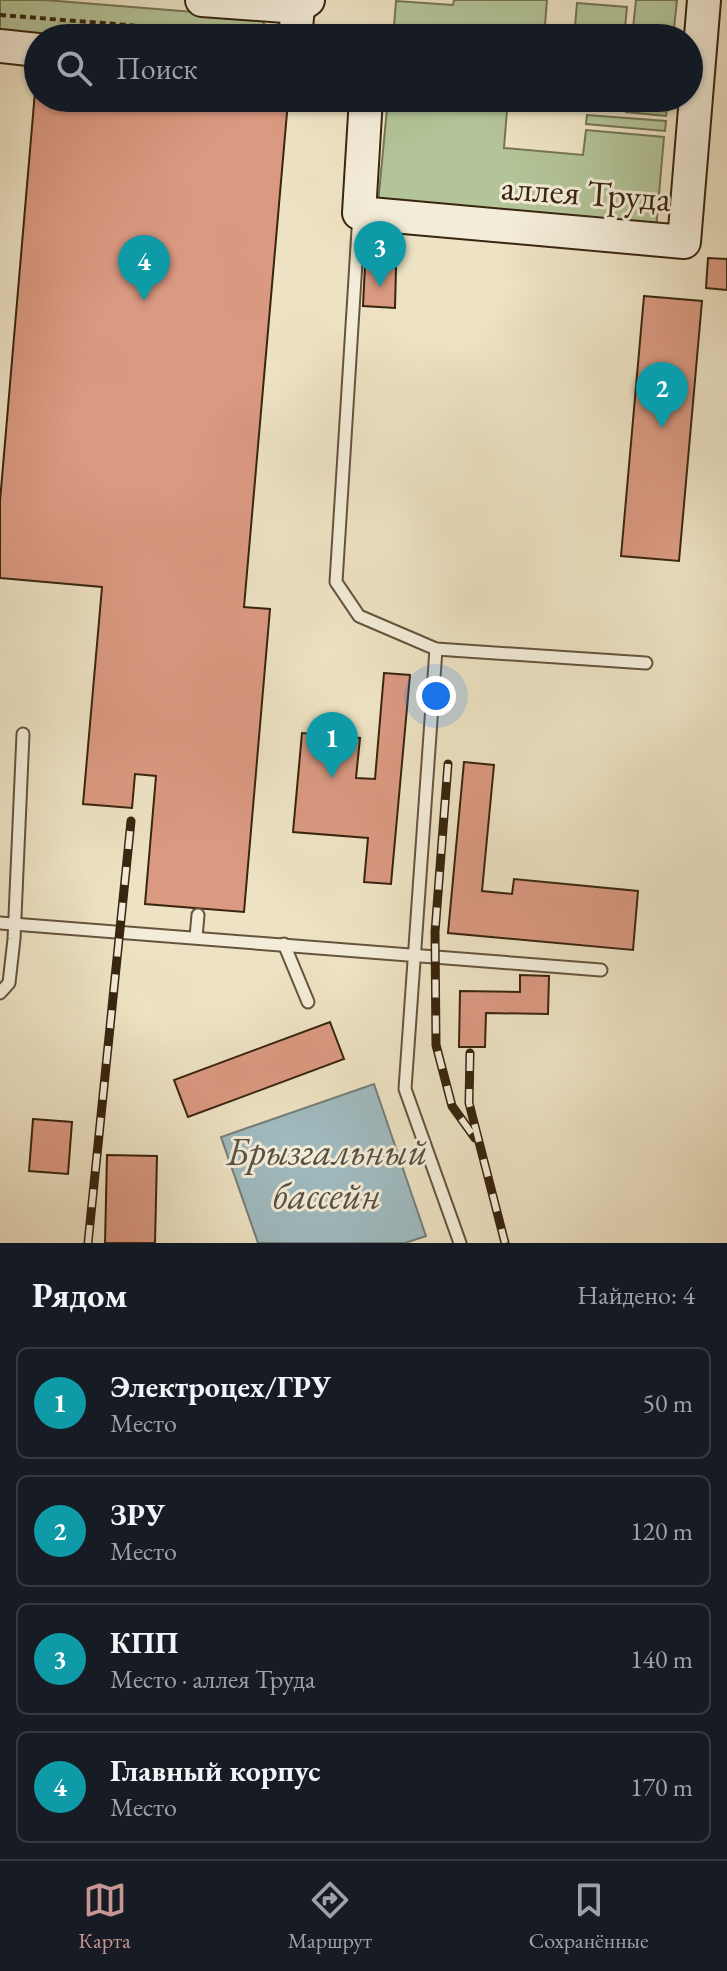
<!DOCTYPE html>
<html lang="ru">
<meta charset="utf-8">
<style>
:root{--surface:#171b24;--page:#242831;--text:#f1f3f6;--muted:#9ea1a6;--line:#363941;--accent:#c59692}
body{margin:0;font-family:"EB Garamond",serif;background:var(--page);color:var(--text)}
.you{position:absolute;left:436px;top:696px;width:28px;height:28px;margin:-20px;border:6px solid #fff;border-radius:50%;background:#1a73e8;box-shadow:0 0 0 12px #1a73e833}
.badge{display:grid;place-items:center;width:52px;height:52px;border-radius:50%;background:var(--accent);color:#fff;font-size:26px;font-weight:700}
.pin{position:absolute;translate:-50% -66px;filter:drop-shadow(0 2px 4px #0008)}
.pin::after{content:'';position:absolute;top:42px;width:28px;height:24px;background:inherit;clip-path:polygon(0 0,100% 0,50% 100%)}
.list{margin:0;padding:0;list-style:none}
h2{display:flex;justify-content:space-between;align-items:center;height:104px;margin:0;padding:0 32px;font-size:34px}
h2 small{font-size:26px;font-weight:400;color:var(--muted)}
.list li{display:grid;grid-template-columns:52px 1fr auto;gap:24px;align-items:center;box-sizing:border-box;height:112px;margin:0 16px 16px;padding:0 16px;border:2px solid var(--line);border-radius:12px}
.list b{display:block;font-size:30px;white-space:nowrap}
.list p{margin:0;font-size:26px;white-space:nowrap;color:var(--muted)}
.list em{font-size:26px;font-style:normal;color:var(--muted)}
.icon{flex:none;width:44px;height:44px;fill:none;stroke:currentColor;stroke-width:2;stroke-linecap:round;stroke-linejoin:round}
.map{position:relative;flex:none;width:727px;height:1243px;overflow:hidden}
.search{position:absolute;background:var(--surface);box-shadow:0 2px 6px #0004;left:24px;right:24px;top:24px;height:88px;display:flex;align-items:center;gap:20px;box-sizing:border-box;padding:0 28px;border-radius:44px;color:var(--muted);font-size:30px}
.sheet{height:616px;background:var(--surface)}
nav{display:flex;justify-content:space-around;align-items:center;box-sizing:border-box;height:112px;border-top:2px solid var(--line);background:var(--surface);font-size:22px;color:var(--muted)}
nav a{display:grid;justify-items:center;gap:4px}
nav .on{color:var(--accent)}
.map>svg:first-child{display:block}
.green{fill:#b3c498;stroke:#767454;stroke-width:2}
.water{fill:#9fbabf;stroke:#767e79;stroke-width:2}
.building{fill:#da9981;stroke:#38250f;stroke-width:2}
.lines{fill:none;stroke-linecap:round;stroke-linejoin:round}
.lane-casing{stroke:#65543c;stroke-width:15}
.secondary-casing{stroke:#38250f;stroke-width:36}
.path{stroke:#38250f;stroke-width:4;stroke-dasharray:6 4;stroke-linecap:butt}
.lane{stroke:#f3ecd8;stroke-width:11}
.secondary{stroke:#f3ecd8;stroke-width:32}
.rail-casing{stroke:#38250f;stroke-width:9}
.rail{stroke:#f3ecd8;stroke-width:6;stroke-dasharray:18;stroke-linecap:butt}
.labels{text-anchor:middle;stroke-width:6;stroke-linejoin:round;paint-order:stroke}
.street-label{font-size:36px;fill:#38250f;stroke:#f3ecd8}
.water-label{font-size:38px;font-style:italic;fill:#575244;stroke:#f3ecd8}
</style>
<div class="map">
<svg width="727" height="1243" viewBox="0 0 727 1243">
<rect width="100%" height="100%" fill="#ede2c3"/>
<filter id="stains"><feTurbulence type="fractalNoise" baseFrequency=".0025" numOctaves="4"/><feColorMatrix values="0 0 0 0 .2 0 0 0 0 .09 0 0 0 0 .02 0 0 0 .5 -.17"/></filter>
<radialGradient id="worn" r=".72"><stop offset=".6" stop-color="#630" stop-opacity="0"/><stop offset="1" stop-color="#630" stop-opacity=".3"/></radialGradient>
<!-- green -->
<g class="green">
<path d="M0,0H45L257,17C265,22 269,28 267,38H91L0,31Z"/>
<path d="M454,0H547L544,38H393L396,1L453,5Z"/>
<path d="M636,0H677L673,38H632Z"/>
<path d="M577,3L627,7L624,38H574Z"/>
<path d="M388,98H508L504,148L583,155L586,130L664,137L656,229L378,204Z"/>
<path d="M627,98H668L666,116L626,112Z"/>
<path d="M587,115L666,121L665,131L586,124Z"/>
</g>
<!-- water -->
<path class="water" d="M374,1084L426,1236L405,1243H258L221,1137Z"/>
<!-- building -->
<g class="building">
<path d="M36,80L38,98L288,101L244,607L270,609L244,912L145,904L156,776L135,774L132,808L83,804L102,587L0,578V501Z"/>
<path d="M708,258L727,259V290L706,288Z"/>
<path d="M365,266L396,268L395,308L363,306Z"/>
<path d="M644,296L702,301L679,561L621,556Z"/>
<path d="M384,673L410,675L391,884L364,882L368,838L293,832L302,733L360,738L356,778L375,779Z"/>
<path d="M464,762L494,765L482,891L512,894L514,879L638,891L633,950L448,933Z"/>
<path d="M520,975L549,976L548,1014L486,1013L485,1047H459L460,991L520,992Z"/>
<path d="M330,1022L344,1059L188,1117L174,1080Z"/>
<path d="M33,1119L72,1122L68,1174L29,1171Z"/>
<path d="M107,1155L157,1156L155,1243H105Z"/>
</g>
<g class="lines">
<!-- lane casing -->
<g class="lane-casing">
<g id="lane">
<path d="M359,214L336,582L359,616L436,649L646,663"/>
<path d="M436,649L405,1089L460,1243"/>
<path d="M0,923L601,970"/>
<path d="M196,937L198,915"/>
<path d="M284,944L308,1002"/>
<path d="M0,993L9,983L14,939L23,734"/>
</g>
</g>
<!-- secondary casing -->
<g class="secondary-casing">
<g id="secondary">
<path d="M202,0L298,7L308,0"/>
<path d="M295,38L298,7"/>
<path d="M0,46L38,50"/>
<path d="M366,98L359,213L684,242L704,0"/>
</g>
</g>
<!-- path -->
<path class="path" d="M0,15L255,35"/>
<!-- lane -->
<use href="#lane" class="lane"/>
<!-- secondary -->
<use href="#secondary" class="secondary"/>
<!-- rail casing -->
<g class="rail-casing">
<g id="rail">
<path d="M448,764L435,932L436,1045L452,1106L475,1138"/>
<path d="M470,1053L469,1103L505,1243"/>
<path d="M88,1243L131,821"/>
</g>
</g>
<!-- rail -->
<use href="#rail" class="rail"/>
</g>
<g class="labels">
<!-- street labels -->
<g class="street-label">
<text transform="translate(586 192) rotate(4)" y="13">аллея Труда</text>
</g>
<!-- water labels -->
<g class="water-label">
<text x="327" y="1164">Брызгальный<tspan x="327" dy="44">бассейн</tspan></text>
</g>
</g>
<rect width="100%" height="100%" filter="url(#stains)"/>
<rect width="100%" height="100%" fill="url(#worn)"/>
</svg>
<div class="you"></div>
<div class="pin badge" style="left:332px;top:778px;background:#0f9aa8">1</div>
<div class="pin badge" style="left:662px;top:428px;background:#0f9aa8">2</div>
<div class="pin badge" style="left:380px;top:287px;background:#0f9aa8">3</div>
<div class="pin badge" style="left:144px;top:301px;background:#0f9aa8">4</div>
<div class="search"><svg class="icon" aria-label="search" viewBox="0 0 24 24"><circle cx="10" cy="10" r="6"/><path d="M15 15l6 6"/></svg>Поиск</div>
</div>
<section class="sheet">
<h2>Рядом<small>Найдено: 4</small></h2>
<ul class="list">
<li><span class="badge" style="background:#0f9aa8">1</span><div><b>Электроцех/ГРУ</b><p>Место</p></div><em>50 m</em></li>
<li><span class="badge" style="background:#0f9aa8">2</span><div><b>ЗРУ</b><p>Место</p></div><em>120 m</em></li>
<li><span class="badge" style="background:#0f9aa8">3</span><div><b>КПП</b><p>Место · аллея Труда</p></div><em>140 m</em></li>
<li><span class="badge" style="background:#0f9aa8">4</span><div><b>Главный корпус</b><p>Место</p></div><em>170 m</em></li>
</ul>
</section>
<nav>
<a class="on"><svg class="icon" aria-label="map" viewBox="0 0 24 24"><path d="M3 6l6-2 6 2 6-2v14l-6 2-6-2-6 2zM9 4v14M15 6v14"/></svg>Карта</a>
<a><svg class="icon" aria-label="directions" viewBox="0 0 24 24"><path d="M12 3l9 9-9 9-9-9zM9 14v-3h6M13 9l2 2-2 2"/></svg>Маршрут</a>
<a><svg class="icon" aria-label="saved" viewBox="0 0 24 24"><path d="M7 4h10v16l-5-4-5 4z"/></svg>Сохранённые</a>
</nav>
